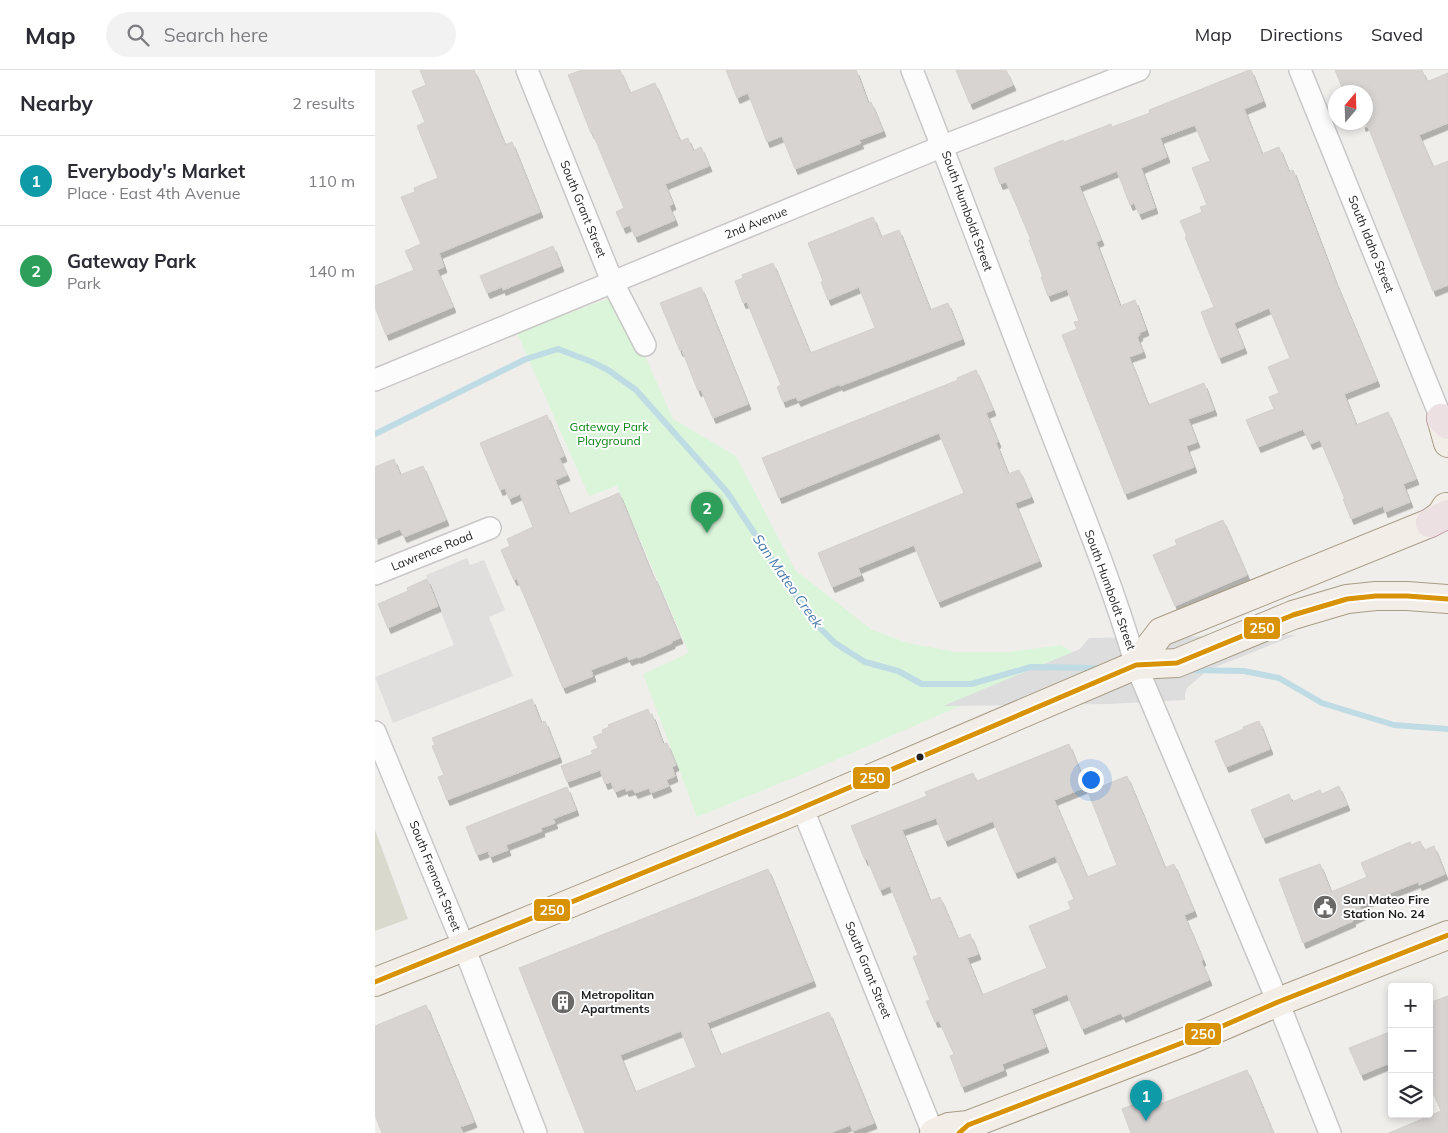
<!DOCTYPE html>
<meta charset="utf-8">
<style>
:root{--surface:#fff;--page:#f2f2f3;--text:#2b2b33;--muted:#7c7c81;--line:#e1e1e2;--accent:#6a6968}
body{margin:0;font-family:Mulish,sans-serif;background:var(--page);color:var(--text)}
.controls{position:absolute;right:15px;bottom:15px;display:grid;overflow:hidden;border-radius:5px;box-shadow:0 2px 8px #0003}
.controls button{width:45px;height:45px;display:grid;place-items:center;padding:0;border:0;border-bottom:1px solid var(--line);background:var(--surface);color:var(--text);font:25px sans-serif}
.compass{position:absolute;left:953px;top:15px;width:45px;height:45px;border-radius:50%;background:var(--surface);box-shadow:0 2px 8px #0003;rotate:19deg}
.you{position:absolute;left:715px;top:709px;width:18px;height:18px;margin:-12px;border:4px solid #fff;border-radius:50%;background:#1a73e8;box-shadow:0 0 0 8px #1a73e833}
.badge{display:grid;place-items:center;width:32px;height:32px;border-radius:50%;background:var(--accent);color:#fff;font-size:16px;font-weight:700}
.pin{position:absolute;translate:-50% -41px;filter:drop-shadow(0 1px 2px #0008)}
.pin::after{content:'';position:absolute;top:26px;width:18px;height:15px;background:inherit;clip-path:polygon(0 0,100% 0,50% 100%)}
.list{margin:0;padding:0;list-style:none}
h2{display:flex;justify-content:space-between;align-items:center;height:65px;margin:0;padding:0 20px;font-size:21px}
h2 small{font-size:16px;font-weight:400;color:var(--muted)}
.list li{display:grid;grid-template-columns:32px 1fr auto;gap:15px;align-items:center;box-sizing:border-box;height:90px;padding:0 20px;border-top:1px solid var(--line)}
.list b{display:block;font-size:19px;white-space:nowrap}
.list p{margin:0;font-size:16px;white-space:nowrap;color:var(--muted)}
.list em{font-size:16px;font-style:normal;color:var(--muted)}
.icon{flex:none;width:28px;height:28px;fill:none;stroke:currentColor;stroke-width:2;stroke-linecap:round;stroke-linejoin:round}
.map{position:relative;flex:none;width:1073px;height:1063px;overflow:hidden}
header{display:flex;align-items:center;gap:30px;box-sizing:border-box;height:70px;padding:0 25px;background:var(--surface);border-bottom:1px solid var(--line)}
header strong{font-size:24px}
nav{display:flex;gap:28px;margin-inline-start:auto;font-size:18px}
.search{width:350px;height:45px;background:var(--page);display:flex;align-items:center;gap:12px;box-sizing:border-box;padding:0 18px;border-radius:28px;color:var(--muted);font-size:19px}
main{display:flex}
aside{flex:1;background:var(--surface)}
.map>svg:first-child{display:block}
.construction{fill:#d9d9cd}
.park{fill:#daf5da}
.parking{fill:#e0dfde}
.pier{fill:#dedddd}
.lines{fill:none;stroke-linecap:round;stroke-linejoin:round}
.stream{stroke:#bfdbe3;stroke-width:6}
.building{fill:#d7d4d2;stroke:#d3d0cc;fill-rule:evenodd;filter:url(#shadow)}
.minor-casing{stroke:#c9c8c7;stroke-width:24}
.major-casing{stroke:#a79c86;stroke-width:30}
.highway-casing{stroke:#c5a2ac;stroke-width:30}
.minor{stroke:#fdfcfc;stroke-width:21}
.major{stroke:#f3ede7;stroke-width:28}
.highway{stroke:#ece0e2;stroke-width:28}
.bus-1-casing{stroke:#fff;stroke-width:9}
.bus-1{stroke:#d79205;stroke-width:5}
.bus-dot{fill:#222;stroke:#fff;stroke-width:2}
.labels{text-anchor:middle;stroke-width:4;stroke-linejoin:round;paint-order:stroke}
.street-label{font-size:12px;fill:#222;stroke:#fff}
.park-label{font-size:12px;fill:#0c8416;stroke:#fff}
.poi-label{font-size:12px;font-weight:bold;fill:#222;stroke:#fff;text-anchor:start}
.water-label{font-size:14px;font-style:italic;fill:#4a7aab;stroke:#fff}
.line-badge{stroke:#fff;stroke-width:2}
.badge-label{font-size:14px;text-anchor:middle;font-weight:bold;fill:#fff}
</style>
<header>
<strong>Map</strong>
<div class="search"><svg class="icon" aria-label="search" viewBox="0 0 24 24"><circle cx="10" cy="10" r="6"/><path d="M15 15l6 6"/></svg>Search here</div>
<nav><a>Map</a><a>Directions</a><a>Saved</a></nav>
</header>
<main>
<aside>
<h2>Nearby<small>2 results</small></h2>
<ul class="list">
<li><span class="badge" style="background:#0f9aa8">1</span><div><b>Everybody's Market</b><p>Place · East 4th Avenue</p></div><em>110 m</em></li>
<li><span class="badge" style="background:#2e9e5b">2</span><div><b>Gateway Park</b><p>Park</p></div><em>140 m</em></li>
</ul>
</aside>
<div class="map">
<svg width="1073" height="1063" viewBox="0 0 1073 1063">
<defs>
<filter id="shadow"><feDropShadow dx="3" dy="5.5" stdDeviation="0" flood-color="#0004"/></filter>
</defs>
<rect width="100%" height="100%" fill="#f0eeeb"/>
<!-- construction -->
<path class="construction" d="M0,760L33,849L0,861Z"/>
<!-- park -->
<path class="park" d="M243,225L298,349L361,386L420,500L497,560L533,573L581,582H634L686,575L702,585L440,699L322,747L268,604L314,583L242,416L214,426L142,263Z"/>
<!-- parking -->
<path class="parking" d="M92,488L95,495L109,490L130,540L114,547L138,606L18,653L0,607L79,575L51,505Z"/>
<!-- pier -->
<path class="pier" d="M921,565L833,600L812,618L810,624V630L733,634L568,636L705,579L714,568Z"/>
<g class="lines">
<!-- stream -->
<g class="stream">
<path d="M0,364L151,289L183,279L217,292L233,300L261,320L352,422L437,550L460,573L490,592L523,601L547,614H596L656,597L726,598"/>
<path d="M813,600L869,601L904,608L947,633L1019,655L1073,659"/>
</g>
</g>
<!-- building -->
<g class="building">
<path d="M45,0H99L130,75L137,72L165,142L64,183L69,197L62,200L78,237L11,265L0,237V216L39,200L30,181L46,174L26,127L40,122L39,118L63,108L42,56L50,52L37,21L51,15Z"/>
<path d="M207,0H245L255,23L280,13L305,71L313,68L318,81L326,77L334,96L290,114L298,134L294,136L300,150L260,167L255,155L248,158L241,142L249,138L217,62L216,63L193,5Z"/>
<path d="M351,0H481L493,33L496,32L508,61L484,70L486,73L420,99L407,66L392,72L373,23L362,28Z"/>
<path d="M581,0H631L638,15L595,34Z"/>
<path d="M874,0H876L888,31L869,39L887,84L904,77L914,102L918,100L959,208L1002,311L969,324L981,355L1013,342L1041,409L1028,414L1035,432L1010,442L1008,436L976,449L968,429H970L945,370L935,374L928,359L883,377L871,350L899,339L894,327L904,323L893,297L915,288L894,238L859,253L869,278L844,288L826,242L839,237L810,167L812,166L805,151L827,142L825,137L832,135L817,98L835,91L820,55L785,68L792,87L766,98L780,138L764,144L759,133L755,135L742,101L704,116L726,170L721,172L745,236L760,230L771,260L764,263L765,265L762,267L768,282L754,287L773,335L829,313L839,340L813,349L822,372L811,376L819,397L750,424L687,265L702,259L699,252L704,251L692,219L673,226L666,207H668L654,170H656L637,125L631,112L625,114L619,98L688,70L689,72L736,54L737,57L775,43L774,40Z"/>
<path d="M960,0H1047L1051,10L1054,11L1073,3V53L1044,65L1058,97L1073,91V215L1058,221L992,54L988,56L987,52H990V22H969Z"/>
<path d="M498,147L506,167L524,160L555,240L573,233L587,269L465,316V314L423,331L421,327L408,332L402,317L406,315L372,232L368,233L360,211L368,208L367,205L398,193L435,283L500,258L484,217L453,230L446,212L448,211L433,173Z"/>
<path d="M178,176L186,196L128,220L127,217L112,223L105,206Z"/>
<path d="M326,217L373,334L338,348L326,320L323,321L307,280L305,281L285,233Z"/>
<path d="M601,300L618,340L611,343L623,372L621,373L633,404L644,400L656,427L640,433L664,491L563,532L539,475L483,498L486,505L457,517L443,483L589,423L564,363L404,428L387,388L583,310L582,308Z"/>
<path d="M172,345L189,386L184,388L192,405L180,410L194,444L244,423L278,507L279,506L305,568L297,571V573L263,588L262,587L254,590L252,586L216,600L218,606L188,618L142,509L139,510L126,480L135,476L132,469L158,457L145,424L134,429L130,418L125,420L105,373Z"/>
<path d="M19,389L25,405L48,396L71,450L29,467L25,459L0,469V397Z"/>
<path d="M848,450L872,505L800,536L778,485L802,475L800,470Z"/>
<path d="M52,509L63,536L13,558L3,534L33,521L32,518Z"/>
<path d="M157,629L166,653L170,651L184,687L72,730L63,707L69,705L57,676L60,675L57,668Z"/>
<path d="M273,639L275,645L277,644L288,674L292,673L301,695L297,697L300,706L291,710L294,716L276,723L274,718L260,723L258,719L251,721L250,718L240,722L236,712L230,714L225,700L192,712L186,696L218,684L216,681L223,678L218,667L228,663L227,660L234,657L233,655Z"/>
<path d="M884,651L895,679L851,697L840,671L869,659L868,657Z"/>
<path d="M694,674L711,717L679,730L712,807L742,795L713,722L752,706L790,798L799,794L819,841L809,845L828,890L826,891L834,910L748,947L746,943L707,959L692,924L656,939L671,977L627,994L629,1000L587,1017L575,986L579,984L564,951L560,952L551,931L555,930L538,887L543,885L515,816L505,820L492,789L490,790L476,756L552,726L550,722L598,703L602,711ZM561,748L570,771L618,751L640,803L680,786L699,829L693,832L696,839L654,856L672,898L607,925L592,888L603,884L595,864L583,869L565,827L555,831L527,760Z"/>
<path d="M964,716L972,735L888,768L876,740L914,724L917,732L945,720L947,724Z"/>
<path d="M192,717L201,740L178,749L180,753L166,758L167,761L131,775L133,780L115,787L113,781L102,785L91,757Z"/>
<path d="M1045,771L1049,780L1059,776L1070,804L1044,815L1043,812L984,835L988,844L977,849L978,851L928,873L904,809L945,794L956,822L992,807L986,793L1035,772L1036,775Z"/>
<path d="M393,799L438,911L332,953L345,985L454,942L499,1053L478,1061L475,1055L455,1063H210L144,898ZM306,961L321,997L260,1022L245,985Z"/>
<path d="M1073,926V1063H1014L1066,1041L1054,1013V933Z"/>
<path d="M51,935L99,1052L85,1057L88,1063H7L0,1045V956Z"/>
<path d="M1017,961V992L986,1005L974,978Z"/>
<path d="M872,1000L898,1063H756L747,1039L780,1026L783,1035Z"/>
</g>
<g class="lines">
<!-- minor casing -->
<g class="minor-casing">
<g id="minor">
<path d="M152,0L237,211L270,275"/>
<path d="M537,0C580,108 620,217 662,325C696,414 734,503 761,595L903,932L955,1063"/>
<path d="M925,0L1066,348"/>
<path d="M0,310L568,76L764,0"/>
<path d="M0,504L115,458"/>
<path d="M0,662L89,877L161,1063"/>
<path d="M427,737L558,1063"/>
</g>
</g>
<!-- major casing -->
<g class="major-casing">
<g id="major">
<path d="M1066,348L1073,373"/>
<path d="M761,595L786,562L1055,453L1066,445L1071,437"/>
<path d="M0,912L89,877L410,745L761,595L802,593L918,545L972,529L1001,526H1032L1073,529"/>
<path d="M559,1063L574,1057L593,1055L820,968L903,932L1073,865"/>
</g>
</g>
<!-- highway casing -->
<g class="highway-casing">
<g id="highway">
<path d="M1066,348L1073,355"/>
<path d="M1055,453L1073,444"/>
</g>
</g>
<!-- minor -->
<use href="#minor" class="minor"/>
<!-- major -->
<use href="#major" class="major"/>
<!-- highway -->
<use href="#highway" class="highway"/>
<!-- bus-1 casing -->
<g class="bus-1-casing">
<g id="bus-1">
<path d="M0,912L410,745L761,595L802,593L918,545L972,529L1001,526H1032L1073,529"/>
<path d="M584,1063L593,1055L820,968L903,932L1073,865"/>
</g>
</g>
<!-- bus-1 -->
<use href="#bus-1" class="bus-1"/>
</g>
<!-- icons -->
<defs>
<g id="civic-disc" transform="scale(1.25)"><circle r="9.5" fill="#6a6968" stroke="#fff"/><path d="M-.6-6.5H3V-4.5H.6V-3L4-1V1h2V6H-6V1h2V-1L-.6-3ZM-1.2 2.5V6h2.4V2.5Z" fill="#fff"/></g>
<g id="building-disc" transform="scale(1.25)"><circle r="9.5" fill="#6a6968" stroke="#fff"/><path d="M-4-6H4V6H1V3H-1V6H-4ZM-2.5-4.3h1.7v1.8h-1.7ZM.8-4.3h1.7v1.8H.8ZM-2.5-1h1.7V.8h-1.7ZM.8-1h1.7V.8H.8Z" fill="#fff"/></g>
</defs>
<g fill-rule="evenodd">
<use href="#civic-disc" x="950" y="837"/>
<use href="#building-disc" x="188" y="932"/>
</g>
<!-- markers -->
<circle class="bus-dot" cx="545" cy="687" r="4.5"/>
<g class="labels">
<!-- street labels -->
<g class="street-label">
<text transform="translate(208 139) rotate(68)" y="4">South Grant Street</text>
<text transform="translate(592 141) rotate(70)" y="4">South Humboldt Street</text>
<text transform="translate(381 153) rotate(-22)" y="4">2nd Avenue</text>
<text transform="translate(996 174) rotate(68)" y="4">South Idaho Street</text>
<text transform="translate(57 481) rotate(-22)" y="4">Lawrence Road</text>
<text transform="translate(735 520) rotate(70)" y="4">South Humboldt Street</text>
<text transform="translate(60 806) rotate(68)" y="4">South Fremont Street</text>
<text transform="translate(493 900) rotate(68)" y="4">South Grant Street</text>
</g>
<!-- park labels -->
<g class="park-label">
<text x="234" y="361">Gateway Park<tspan x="234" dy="14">Playground</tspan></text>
</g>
<!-- poi labels -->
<g class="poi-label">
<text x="968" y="834">San Mateo Fire<tspan x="968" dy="14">Station No. 24</tspan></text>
<text x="206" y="929">Metropolitan<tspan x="206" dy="14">Apartments</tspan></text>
</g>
<!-- water labels -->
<g class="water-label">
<text transform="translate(413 511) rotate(55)" y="5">San Mateo Creek</text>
</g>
</g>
<g class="line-badge">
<rect x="868" y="546" width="38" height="24" rx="5" fill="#d79205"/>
<rect x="477" y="696" width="39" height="24" rx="5" fill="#d79205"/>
<rect x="158" y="828" width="38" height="24" rx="5" fill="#d79205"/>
<rect x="809" y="952" width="38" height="24" rx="5" fill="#d79205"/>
</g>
<g class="badge-label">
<text x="887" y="563">250</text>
<text x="497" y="713">250</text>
<text x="177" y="845">250</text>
<text x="828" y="969">250</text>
</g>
</svg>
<div class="controls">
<button>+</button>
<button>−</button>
<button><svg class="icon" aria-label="layers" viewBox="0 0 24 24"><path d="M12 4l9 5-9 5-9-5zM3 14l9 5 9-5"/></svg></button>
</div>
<svg class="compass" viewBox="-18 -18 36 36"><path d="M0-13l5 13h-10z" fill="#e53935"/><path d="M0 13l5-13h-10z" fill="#7c7c81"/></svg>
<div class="you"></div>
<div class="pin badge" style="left:771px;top:1051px;background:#0f9aa8">1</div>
<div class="pin badge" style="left:332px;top:463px;background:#2e9e5b">2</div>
</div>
</main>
